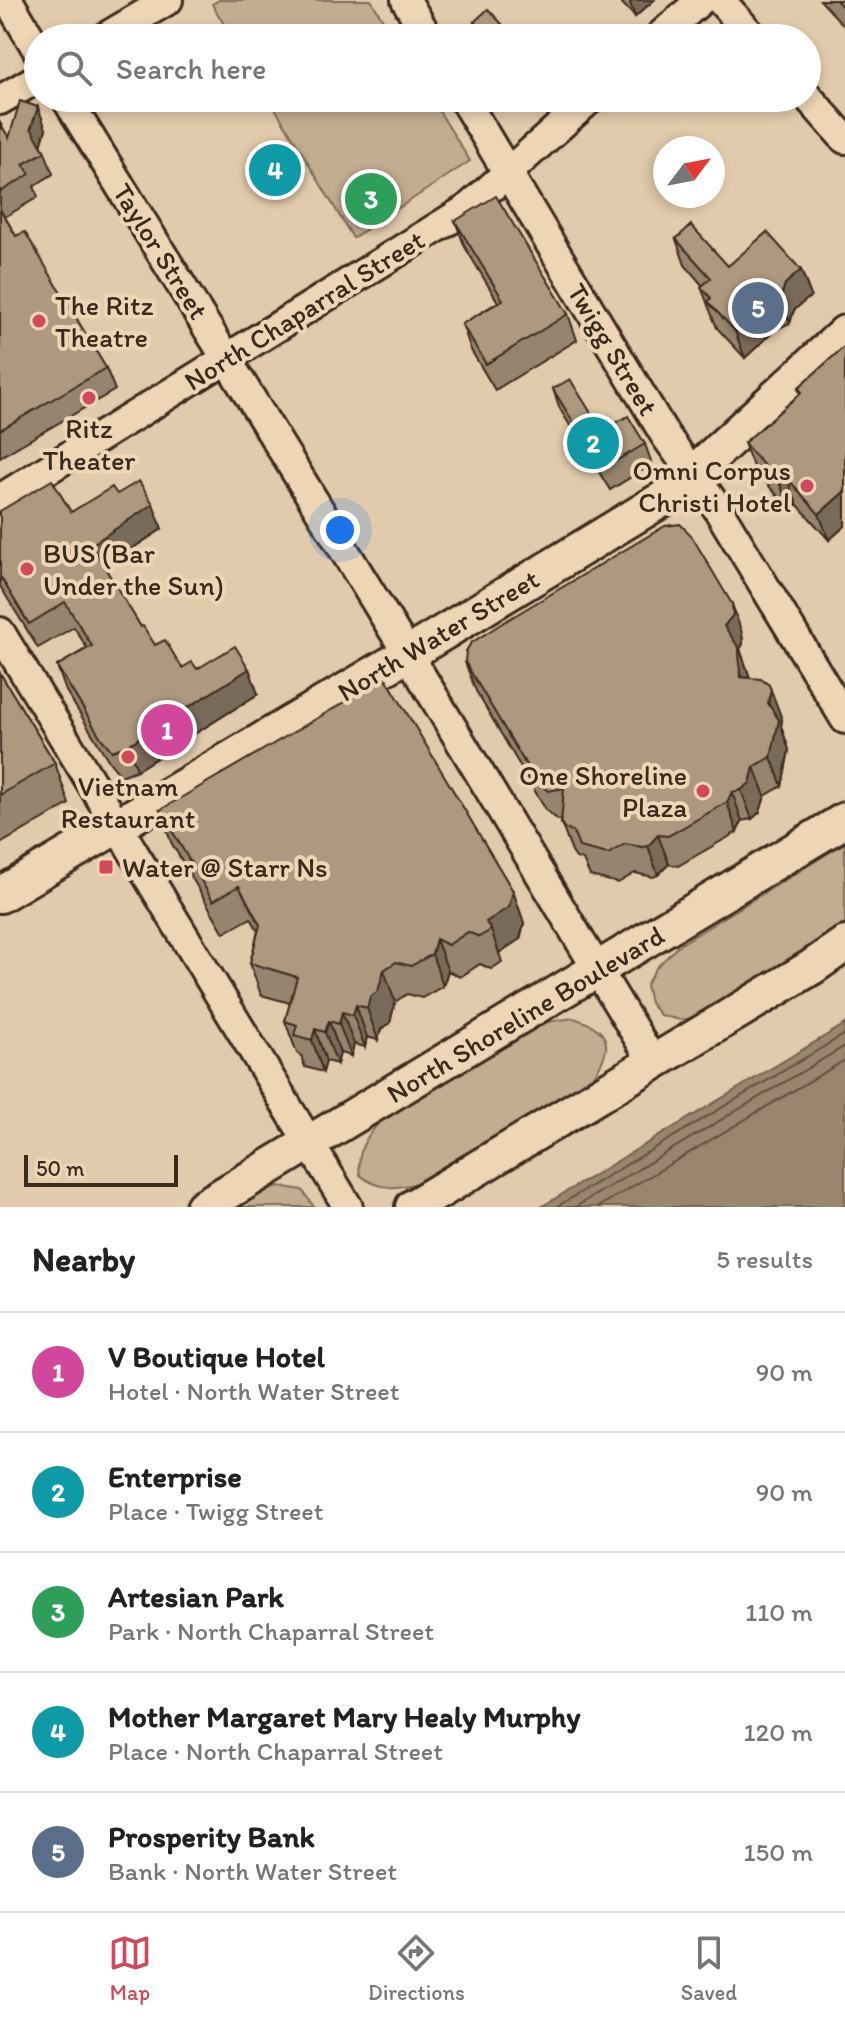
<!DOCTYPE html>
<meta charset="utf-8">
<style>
:root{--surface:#fff;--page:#f2f2f2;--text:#222;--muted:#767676;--line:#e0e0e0;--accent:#d1495b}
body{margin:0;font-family:Itim,sans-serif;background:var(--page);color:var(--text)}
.compass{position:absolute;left:653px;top:136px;width:72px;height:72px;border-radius:50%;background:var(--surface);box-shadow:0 4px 12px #0003;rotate:58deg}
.scale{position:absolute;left:24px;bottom:20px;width:154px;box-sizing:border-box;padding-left:8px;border:4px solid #3b2a1e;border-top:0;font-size:22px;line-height:28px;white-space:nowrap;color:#3b2a1e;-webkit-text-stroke:6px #edd5b5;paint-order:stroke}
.you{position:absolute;left:340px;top:530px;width:28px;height:28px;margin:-20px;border:6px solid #fff;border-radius:50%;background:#1a73e8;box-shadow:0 0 0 12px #1a73e833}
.badge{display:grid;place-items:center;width:52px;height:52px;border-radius:50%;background:var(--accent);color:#fff;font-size:26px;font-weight:700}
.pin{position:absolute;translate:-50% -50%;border:4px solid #fff;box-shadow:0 2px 8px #0006}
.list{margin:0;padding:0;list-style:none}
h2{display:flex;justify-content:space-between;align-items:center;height:104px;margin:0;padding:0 32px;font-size:34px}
h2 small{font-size:26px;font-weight:400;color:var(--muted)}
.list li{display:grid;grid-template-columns:52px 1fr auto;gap:24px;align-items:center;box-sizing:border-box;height:120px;padding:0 32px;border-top:2px solid var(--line)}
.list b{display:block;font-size:30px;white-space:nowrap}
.list p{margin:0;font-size:26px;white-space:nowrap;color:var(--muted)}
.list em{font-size:26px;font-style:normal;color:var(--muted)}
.icon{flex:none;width:44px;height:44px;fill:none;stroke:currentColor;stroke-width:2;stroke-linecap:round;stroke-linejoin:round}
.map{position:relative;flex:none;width:845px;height:1207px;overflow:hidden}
.search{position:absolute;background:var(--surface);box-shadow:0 4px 12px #0003;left:24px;right:24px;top:24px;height:88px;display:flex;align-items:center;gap:20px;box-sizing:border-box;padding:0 28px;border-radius:44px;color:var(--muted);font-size:30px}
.sheet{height:704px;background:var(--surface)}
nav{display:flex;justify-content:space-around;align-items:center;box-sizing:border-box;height:112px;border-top:2px solid var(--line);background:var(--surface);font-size:22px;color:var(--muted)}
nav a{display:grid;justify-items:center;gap:4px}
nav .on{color:var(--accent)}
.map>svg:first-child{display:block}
.green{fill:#c3ad91;stroke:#7f6c58;stroke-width:2}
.water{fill:#9a856e;stroke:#74614e;stroke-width:2}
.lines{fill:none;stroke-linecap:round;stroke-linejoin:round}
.shore{stroke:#614e3e;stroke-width:2}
.minor-casing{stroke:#3b2a1e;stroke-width:34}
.major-casing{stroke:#3b2a1e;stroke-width:40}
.minor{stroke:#edd5b5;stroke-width:28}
.major{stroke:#edd5b5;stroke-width:34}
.wall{fill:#96846e;stroke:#3b2a1e;stroke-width:2}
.shaded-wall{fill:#7a6b5a;stroke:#3b2a1e;stroke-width:2}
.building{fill:#ae9980;stroke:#3b2a1e;stroke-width:2}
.poi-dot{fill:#d1495b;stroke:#edd5b5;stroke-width:3}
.labels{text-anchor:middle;stroke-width:8;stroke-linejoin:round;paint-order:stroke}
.street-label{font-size:28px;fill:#3b2a1e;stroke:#edd5b5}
.poi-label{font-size:28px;fill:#3b2a1e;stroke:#edd5b5;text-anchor:start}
</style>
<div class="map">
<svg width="845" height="1207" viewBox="0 0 845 1207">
<rect width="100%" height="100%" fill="#e2cbac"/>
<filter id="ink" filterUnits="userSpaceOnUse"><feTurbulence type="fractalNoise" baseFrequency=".0125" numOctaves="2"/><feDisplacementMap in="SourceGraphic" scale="16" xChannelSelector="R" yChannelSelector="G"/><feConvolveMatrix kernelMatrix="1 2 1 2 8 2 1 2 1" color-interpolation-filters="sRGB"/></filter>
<g filter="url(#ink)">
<!-- green -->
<g class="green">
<path d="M219,0H371L394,38H232L212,4Z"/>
<path d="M269,98H431L470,161L353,238Z"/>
<path d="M845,843V930L714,1014L680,1020L660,1015L650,1003L646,985L656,968L678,946Z"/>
<path d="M573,1018C620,1031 610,1055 586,1087L423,1182C400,1188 380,1192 360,1175C356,1150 367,1135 384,1117L547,1022Z"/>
<path d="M279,1186L302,1190L314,1207H230L252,1194Z"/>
</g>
<!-- water -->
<path class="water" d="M845,1024V1207H541Z"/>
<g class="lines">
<!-- shore -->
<g class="shore">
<path d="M556,1207L845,1034"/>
<path d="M575,1207L845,1046"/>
<path d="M598,1207L845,1060"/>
</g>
<!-- minor casing -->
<g class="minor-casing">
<g id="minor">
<path d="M8,0L38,51"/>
<path d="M406,0L428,38"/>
<path d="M720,0L754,38"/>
<path d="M104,38L168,0"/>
<path d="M658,38L701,0"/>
<path d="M807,96L845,139"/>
<path d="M66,98L408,654L653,1062"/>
<path d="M463,98L665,435L716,506L845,719"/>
<path d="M0,100L38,78"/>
<path d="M0,499L467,209L591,98"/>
<path d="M0,632L348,1207"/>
</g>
</g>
<!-- major casing -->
<g class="major-casing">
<g id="major">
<path d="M0,895L408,654L671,494L845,333"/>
<path d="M203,1207L845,820"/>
<path d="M413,1207L812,967L845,944"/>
</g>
</g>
<!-- minor -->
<use href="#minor" class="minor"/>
<!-- major -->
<use href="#major" class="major"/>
</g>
<!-- wall -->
<g class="wall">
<path d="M619,0H654L635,17Z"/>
<path d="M820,0H845V27Z"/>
<path d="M474,22L515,38H480Z"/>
<path d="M340,98H358V99L350,104Z"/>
<path d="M0,123L9,138L46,129L41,145L45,152L53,174L34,186L38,197L5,217L16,236L106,368L115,390L0,457Z"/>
<path d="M455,221L568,314L577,340L495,390L471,350L462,324L498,302L465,247Z"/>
<path d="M676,239L728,266L801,270L811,296L794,310L790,323L776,329L745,358L717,328L701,287L703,286L685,265Z"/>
<path d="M845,346V526L829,540L797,504L790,510L754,469L744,443L800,394L798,388Z"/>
<path d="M553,389L602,431L645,444L652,464L610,490L560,409Z"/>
<path d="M117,494L153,504L162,529L104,567L141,627L155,645L182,668L249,669L258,694L137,770L121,776L110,763L66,691L57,666L87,648L74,627L38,648L0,586V511L71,512Z"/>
<path d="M742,633L743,644L740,649L750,678L782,719L781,726L789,750L782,786L765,796L760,812L752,819L742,821L737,832L678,866L669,864L658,875L653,877L635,873L618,883L590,876L583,860L576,858L572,852L561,823V820H558L546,810L476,691L465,662Z"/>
<path d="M0,673L55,763L69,804L0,844Z"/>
<path d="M160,810L513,891L524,923L520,939L499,953L502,962L491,969L480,964L460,977L448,971L443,986L422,998L407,994L395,1002L390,1023L381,1029L378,1040L367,1037L365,1047L354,1044L351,1056L340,1053L337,1064L326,1061L323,1072L305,1067L301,1055L297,1053L285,1021L290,1003L261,995L250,963L258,931L251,918L224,933L171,842Z"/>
</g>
<!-- shaded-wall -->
<g class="shaded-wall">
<path d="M633,0H654L635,17L630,3Z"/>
<path d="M38,107L46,129L39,151L31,128Z"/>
<path d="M801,270L811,296L794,310L790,323L781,296L785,284Z"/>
<path d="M767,303L776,329L745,358L735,331Z"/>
<path d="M787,478L797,504L790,510L780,484Z"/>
<path d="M845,491V526L829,540L819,514Z"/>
<path d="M153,504L162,529L100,569L91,545Z"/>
<path d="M732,604L742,633L743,644L740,649L750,678L751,706L724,626Z"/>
<path d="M249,669L258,694L137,770L128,745Z"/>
<path d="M771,690L782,719L781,726L789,750L782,786L771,757L768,703Z"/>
<path d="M754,767L765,796L760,812L752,819L741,790Z"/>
<path d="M732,792L742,821L737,832L727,802Z"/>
<path d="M658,835L669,864L658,875L648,846Z"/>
<path d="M513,891L524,923L520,939L499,953L491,930L486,922Z"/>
<path d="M436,939L448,971L443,986L432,954Z"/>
<path d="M384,970L395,1002L390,1023L381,1029L378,1040L367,1008L370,997Z"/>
<path d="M356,1005L367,1037L365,1047L353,1015Z"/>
<path d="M342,1012L354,1044L351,1056L339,1024Z"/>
<path d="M329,1021L340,1053L337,1064L325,1032Z"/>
<path d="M315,1029L326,1061L323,1072L312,1040Z"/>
</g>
<!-- building -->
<g class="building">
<path d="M836,0H845V10Z"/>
<path d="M488,9L515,38H480L485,33L474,22Z"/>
<path d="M20,101L38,107L31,128L45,152L23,164L30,174L0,192V123L9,138Z"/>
<path d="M496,196L568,314L486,364L462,324L503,300L455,221Z"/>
<path d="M0,209L16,236L25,232L106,368L0,430Z"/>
<path d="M691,225L728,266L767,232L801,270L785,284L781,296L767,303L735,331L708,302L711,298L701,287L711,278L676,239Z"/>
<path d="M845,346V491L819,514L787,478L780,484L744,443L802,392L798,388Z"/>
<path d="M570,379L602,431L628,416L645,444L602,469L553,389Z"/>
<path d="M52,480L71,512L112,487L117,494L139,481L153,504L91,545L141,627L143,626L155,645L165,640L182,668L192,662L197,669L235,646L249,669L128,745L112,751L101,738L57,666L92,646L65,602L29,624L0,576V511Z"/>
<path d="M680,524L691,535L732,604L733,615L724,626L739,648L740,677L761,679L769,685L771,690L768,703L779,720L771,757L754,767L750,783L741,790L732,792L727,802L668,836L658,835L648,846L642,847L625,844L608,854L579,847L573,831L565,829L561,823L564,788L548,791L535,780L465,662L466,651L471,643L504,622L665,526Z"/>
<path d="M0,673L55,763L0,795Z"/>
<path d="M386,678L513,891L509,907L486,922L491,930L479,937L468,932L448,945L436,939L432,954L411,966L396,962L384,970L378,991L370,997L367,1008L356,1005L353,1015L342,1012L339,1024L329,1021L325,1032L315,1029L312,1040L294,1035L297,1025L285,1021L297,977L250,963L260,925L239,886L213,901L160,810Z"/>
</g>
</g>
<!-- markers -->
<g class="poi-dot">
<circle cx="39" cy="321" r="8"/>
<circle cx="89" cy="398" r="8"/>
<circle cx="807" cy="486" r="8"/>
<circle cx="27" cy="569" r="8"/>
<circle cx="128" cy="757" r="8"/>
<circle cx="703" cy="791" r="8"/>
<rect x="98" y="859" width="16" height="16" rx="4"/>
</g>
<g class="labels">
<!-- street labels -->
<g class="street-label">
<text transform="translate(161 251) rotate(58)" y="10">Taylor Street</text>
<text transform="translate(304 310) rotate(-32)" y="10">North Chaparral Street</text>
<text transform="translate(613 349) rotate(59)" y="10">Twigg Street</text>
<text transform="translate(438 635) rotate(-31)" y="10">North Water Street</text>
<text transform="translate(525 1014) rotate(-31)" y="10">North Shoreline Boulevard</text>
</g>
<!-- poi labels -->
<g class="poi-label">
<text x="55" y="315">The Ritz<tspan x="55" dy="32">Theatre</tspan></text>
<text x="89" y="438" text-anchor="middle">Ritz<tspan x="89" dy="32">Theater</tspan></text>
<text x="791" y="480" text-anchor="end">Omni Corpus<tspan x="791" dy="32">Christi Hotel</tspan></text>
<text x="43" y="563">BUS (Bar<tspan x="43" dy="32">Under the Sun)</tspan></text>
<text x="687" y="785" text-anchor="end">One Shoreline<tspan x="687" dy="32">Plaza</tspan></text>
<text x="128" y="796" text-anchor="middle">Vietnam<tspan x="128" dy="32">Restaurant</tspan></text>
<text x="122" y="877">Water @ Starr Ns</text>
</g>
</g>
</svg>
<svg class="compass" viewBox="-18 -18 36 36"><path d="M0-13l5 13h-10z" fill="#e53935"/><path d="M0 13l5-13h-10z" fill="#767676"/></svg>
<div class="scale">50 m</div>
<div class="you"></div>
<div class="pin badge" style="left:167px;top:730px;background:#d1479c">1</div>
<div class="pin badge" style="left:593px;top:443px;background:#0f9aa8">2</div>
<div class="pin badge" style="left:371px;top:199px;background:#2e9e5b">3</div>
<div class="pin badge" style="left:275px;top:170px;background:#0f9aa8">4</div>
<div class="pin badge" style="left:758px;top:308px;background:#5c6f8a">5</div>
<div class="search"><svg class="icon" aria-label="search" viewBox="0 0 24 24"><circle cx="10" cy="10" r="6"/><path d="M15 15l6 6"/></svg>Search here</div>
</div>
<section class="sheet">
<h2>Nearby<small>5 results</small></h2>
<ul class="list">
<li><span class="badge" style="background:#d1479c">1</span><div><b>V Boutique Hotel</b><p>Hotel · North Water Street</p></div><em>90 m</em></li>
<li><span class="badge" style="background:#0f9aa8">2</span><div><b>Enterprise</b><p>Place · Twigg Street</p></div><em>90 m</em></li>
<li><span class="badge" style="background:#2e9e5b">3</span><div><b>Artesian Park</b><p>Park · North Chaparral Street</p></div><em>110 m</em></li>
<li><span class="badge" style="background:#0f9aa8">4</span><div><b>Mother Margaret Mary Healy Murphy</b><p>Place · North Chaparral Street</p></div><em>120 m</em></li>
<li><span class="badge" style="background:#5c6f8a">5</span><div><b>Prosperity Bank</b><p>Bank · North Water Street</p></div><em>150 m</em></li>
</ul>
</section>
<nav>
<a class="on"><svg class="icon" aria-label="map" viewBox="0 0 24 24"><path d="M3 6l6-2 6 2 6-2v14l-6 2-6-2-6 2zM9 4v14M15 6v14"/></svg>Map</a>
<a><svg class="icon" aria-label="directions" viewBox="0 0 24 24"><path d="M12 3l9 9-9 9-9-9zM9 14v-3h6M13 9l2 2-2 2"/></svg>Directions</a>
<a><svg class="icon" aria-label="saved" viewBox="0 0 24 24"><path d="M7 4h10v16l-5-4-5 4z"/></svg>Saved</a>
</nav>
